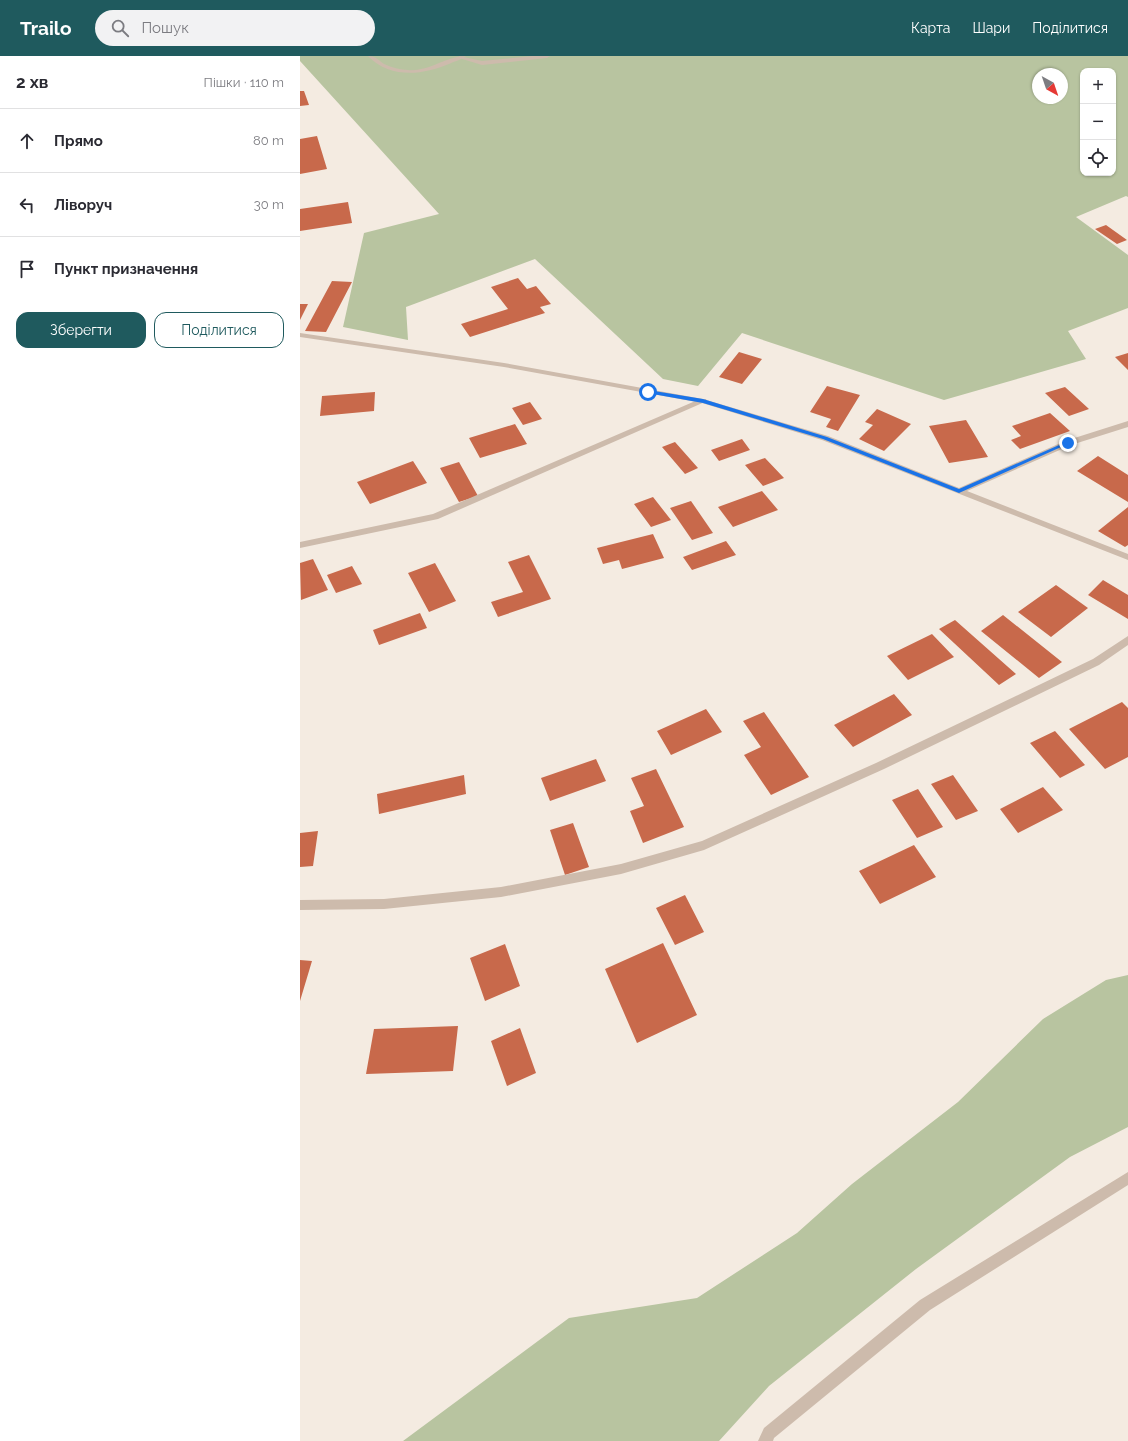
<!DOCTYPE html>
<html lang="uk">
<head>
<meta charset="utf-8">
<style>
	body { margin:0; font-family:Raleway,sans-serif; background:#f2f2f3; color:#2b2b33 }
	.controls { position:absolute; right:12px; top:12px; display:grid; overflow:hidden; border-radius:8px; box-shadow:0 1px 3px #0004 }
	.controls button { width:36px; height:36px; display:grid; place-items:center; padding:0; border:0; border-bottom:1px solid #e1e1e2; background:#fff; color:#2b2b33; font:20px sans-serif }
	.compass { position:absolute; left:732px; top:12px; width:36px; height:36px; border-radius:50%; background:#fff; box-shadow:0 1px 3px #0004; rotate:140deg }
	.stop { position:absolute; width:12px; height:12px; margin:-9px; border:3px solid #1a73e8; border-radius:50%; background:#fff }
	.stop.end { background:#1a73e8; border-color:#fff; box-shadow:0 1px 4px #0008 }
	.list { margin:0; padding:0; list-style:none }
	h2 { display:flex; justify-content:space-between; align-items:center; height:52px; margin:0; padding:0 16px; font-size:17px }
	h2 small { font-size:13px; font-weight:400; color:#7c7c81 }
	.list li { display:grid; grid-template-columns:26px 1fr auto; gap:12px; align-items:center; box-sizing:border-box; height:64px; padding:0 16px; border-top:1px solid #e1e1e2 }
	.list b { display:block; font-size:15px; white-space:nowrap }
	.list em { font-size:13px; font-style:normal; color:#7c7c81 }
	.actions { display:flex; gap:8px; padding:12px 16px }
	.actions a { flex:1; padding:9px 0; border:1px solid #1f5a5e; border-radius:12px; text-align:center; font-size:14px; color:#1f5a5e }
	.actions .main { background:#1f5a5e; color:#fff }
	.icon { flex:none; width:22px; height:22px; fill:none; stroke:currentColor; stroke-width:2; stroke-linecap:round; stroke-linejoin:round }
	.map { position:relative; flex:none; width:828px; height:1385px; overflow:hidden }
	header { display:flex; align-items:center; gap:24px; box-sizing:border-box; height:56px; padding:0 20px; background:#1f5a5e; color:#fff }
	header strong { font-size:19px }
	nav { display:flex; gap:22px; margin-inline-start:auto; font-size:14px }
	.search { width:280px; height:36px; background:#f2f2f3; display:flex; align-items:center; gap:10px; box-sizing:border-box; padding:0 14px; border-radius:22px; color:#7c7c81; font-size:15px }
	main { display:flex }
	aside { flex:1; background:#fff }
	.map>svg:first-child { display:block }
	.green { fill:#b8c4a0; fill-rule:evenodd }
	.building { fill:#c8694b }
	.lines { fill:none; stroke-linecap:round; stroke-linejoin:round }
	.service { fill:#cdbbac; fill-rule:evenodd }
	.minor { fill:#cdbbac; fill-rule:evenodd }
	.route { fill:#1a73e8 }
</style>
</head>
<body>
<header>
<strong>Trailo</strong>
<div class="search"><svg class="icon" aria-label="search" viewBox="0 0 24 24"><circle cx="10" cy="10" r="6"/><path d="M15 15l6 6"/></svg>Пошук</div>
<nav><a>Карта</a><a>Шари</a><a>Поділитися</a></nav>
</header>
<main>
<aside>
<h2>2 хв<small>Пішки · 110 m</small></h2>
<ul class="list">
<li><svg class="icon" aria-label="ahead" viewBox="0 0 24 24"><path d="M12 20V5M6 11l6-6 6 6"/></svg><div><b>Прямо</b></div><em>80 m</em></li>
<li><svg class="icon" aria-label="left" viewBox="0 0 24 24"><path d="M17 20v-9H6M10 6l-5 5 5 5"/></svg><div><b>Ліворуч</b></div><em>30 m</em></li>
<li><svg class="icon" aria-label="arrive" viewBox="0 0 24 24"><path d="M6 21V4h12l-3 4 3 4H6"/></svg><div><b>Пункт призначення</b></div></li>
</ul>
<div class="actions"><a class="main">Зберегти</a><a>Поділитися</a></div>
</aside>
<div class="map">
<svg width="828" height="1385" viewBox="0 0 828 1385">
	<rect width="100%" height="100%" fill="#f4ebe1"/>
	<path class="green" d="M0,0H828V141L826,140L776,161L828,199V252L768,275L786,303L644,344L442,277L398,330L363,323L235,203L106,251L108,284L43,271L64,177L139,158L0,5ZM783,15H813V117H783ZM738,18H762V42H738Z
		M828,919V1071L770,1101L616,1213L469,1330L419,1385H103L269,1262L397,1242L497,1177L552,1128L658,1046L743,963L806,924Z"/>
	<path class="building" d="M0,35H4L9,49L0,50Z
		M17,80L27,113L0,118V83Z
		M48,146L52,167L0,175V153Z
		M806,169L827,184L817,188L795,173Z
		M218,222L227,233L236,230L251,248L240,251L245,257L170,281L161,268L208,253L191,231Z
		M32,225L52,226L26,276L5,275Z
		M0,248H8L0,264Z
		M439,296L462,303L442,328L419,321Z
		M828,297V314L815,301Z
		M527,330L560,339L538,375L526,371L531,363L510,356Z
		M765,331L789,353L769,360L745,337Z
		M75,336L74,355L20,360L22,340Z
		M230,346L242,363L223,369L212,352Z
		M577,353L611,368L584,395L559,383L573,369L565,366Z
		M750,357L770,375L720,393L711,384L721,380L712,370Z
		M666,364L688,401L649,407L629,370Z
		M215,368L227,388L180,402L169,382Z
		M442,383L450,394L419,405L411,394Z
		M375,386L398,412L385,418L362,391Z
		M798,400L828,419V446L777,415Z
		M465,402L484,422L463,430L445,409Z
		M113,405L127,427L70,448L57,426Z
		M159,406L178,440L159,446L140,412Z
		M462,435L478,454L433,471L418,451Z
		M353,441L371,464L351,471L334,448Z
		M391,445L413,477L392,484L370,452Z
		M828,451V489L825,491L798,475Z
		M353,478L364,502L322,513L319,504L303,508L297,492Z
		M426,485L436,499L392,514L383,501Z
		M229,499L251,543L198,561L191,546L223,536L208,506Z
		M13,503L28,534L1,544L0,507Z
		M135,507L156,545L129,556L108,517Z
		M52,510L62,528L36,537L27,519Z
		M803,524L828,539V563L788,539Z
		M756,529L788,552L751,581L718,556Z
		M120,557L127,572L79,589L73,574Z
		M703,559L762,606L739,622L681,575Z
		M655,564L716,618L699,629L639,573Z
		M632,578L654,601L608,624L587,600Z
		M594,638L612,659L553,691L534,669Z
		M822,646L828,652V701L805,713L769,673Z
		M406,653L422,676L371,699L357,675Z
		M464,656L509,721L471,739L444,699L461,691L443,665Z
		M755,675L785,709L760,722L730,687Z
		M296,703L306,725L250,745L241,722Z
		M356,713L384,771L343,787L330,755L344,750L331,722Z
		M164,719L166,738L79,758L77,738Z
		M653,719L678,755L656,764L631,728Z
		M743,731L763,754L718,777L700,753Z
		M618,733L643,771L617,782L592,744Z
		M273,767L289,811L265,819L250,774Z
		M18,775L13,810L0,811V777Z
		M614,789L636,821L580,848L559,815Z
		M385,839L404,876L375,889L356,852Z
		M363,887L397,959L337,987L305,913Z
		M205,888L220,930L185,945L170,902Z
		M0,904L12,905L0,945Z
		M158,970L153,1015L66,1018L74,973Z
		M220,972L236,1017L207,1030L191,985Z"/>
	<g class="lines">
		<path class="service" d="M159,0L182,5L232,0H250L247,2L182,9L159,2Z
			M400,343H406L407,345L138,463L0,492V486L133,458Z"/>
		<path class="minor" d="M68,0C76,0 78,4 84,8C90,11 102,14 108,14C129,16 146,0 166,0C161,4 155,5 149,8C123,19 90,23 68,0Z
			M0,277L204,307L403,343L528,380L659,432L765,385L828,365V371L771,389L667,435L828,498V504L522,384L402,347L204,311L0,281Z
			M828,580V589L799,609L584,713L404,794L321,818L201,841L84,853L0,854V844L84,843L201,831L321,808L402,785L576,707L793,603Z
			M828,1116V1129L630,1254L474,1382L473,1385H458L464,1372L620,1244Z"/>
	</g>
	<path class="route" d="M348,334L403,343L527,381L659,433L766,386L770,387L659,437L523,383L403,347L347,337V335Z"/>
</svg>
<div class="controls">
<button>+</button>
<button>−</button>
<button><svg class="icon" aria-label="locate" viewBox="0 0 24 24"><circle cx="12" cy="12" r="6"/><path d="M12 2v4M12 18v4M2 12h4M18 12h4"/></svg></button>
</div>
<svg class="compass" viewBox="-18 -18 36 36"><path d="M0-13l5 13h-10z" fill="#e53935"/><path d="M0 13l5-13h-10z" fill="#7c7c81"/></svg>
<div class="stop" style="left:348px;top:336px"></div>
<div class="stop end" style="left:768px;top:387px"></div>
</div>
</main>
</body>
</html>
